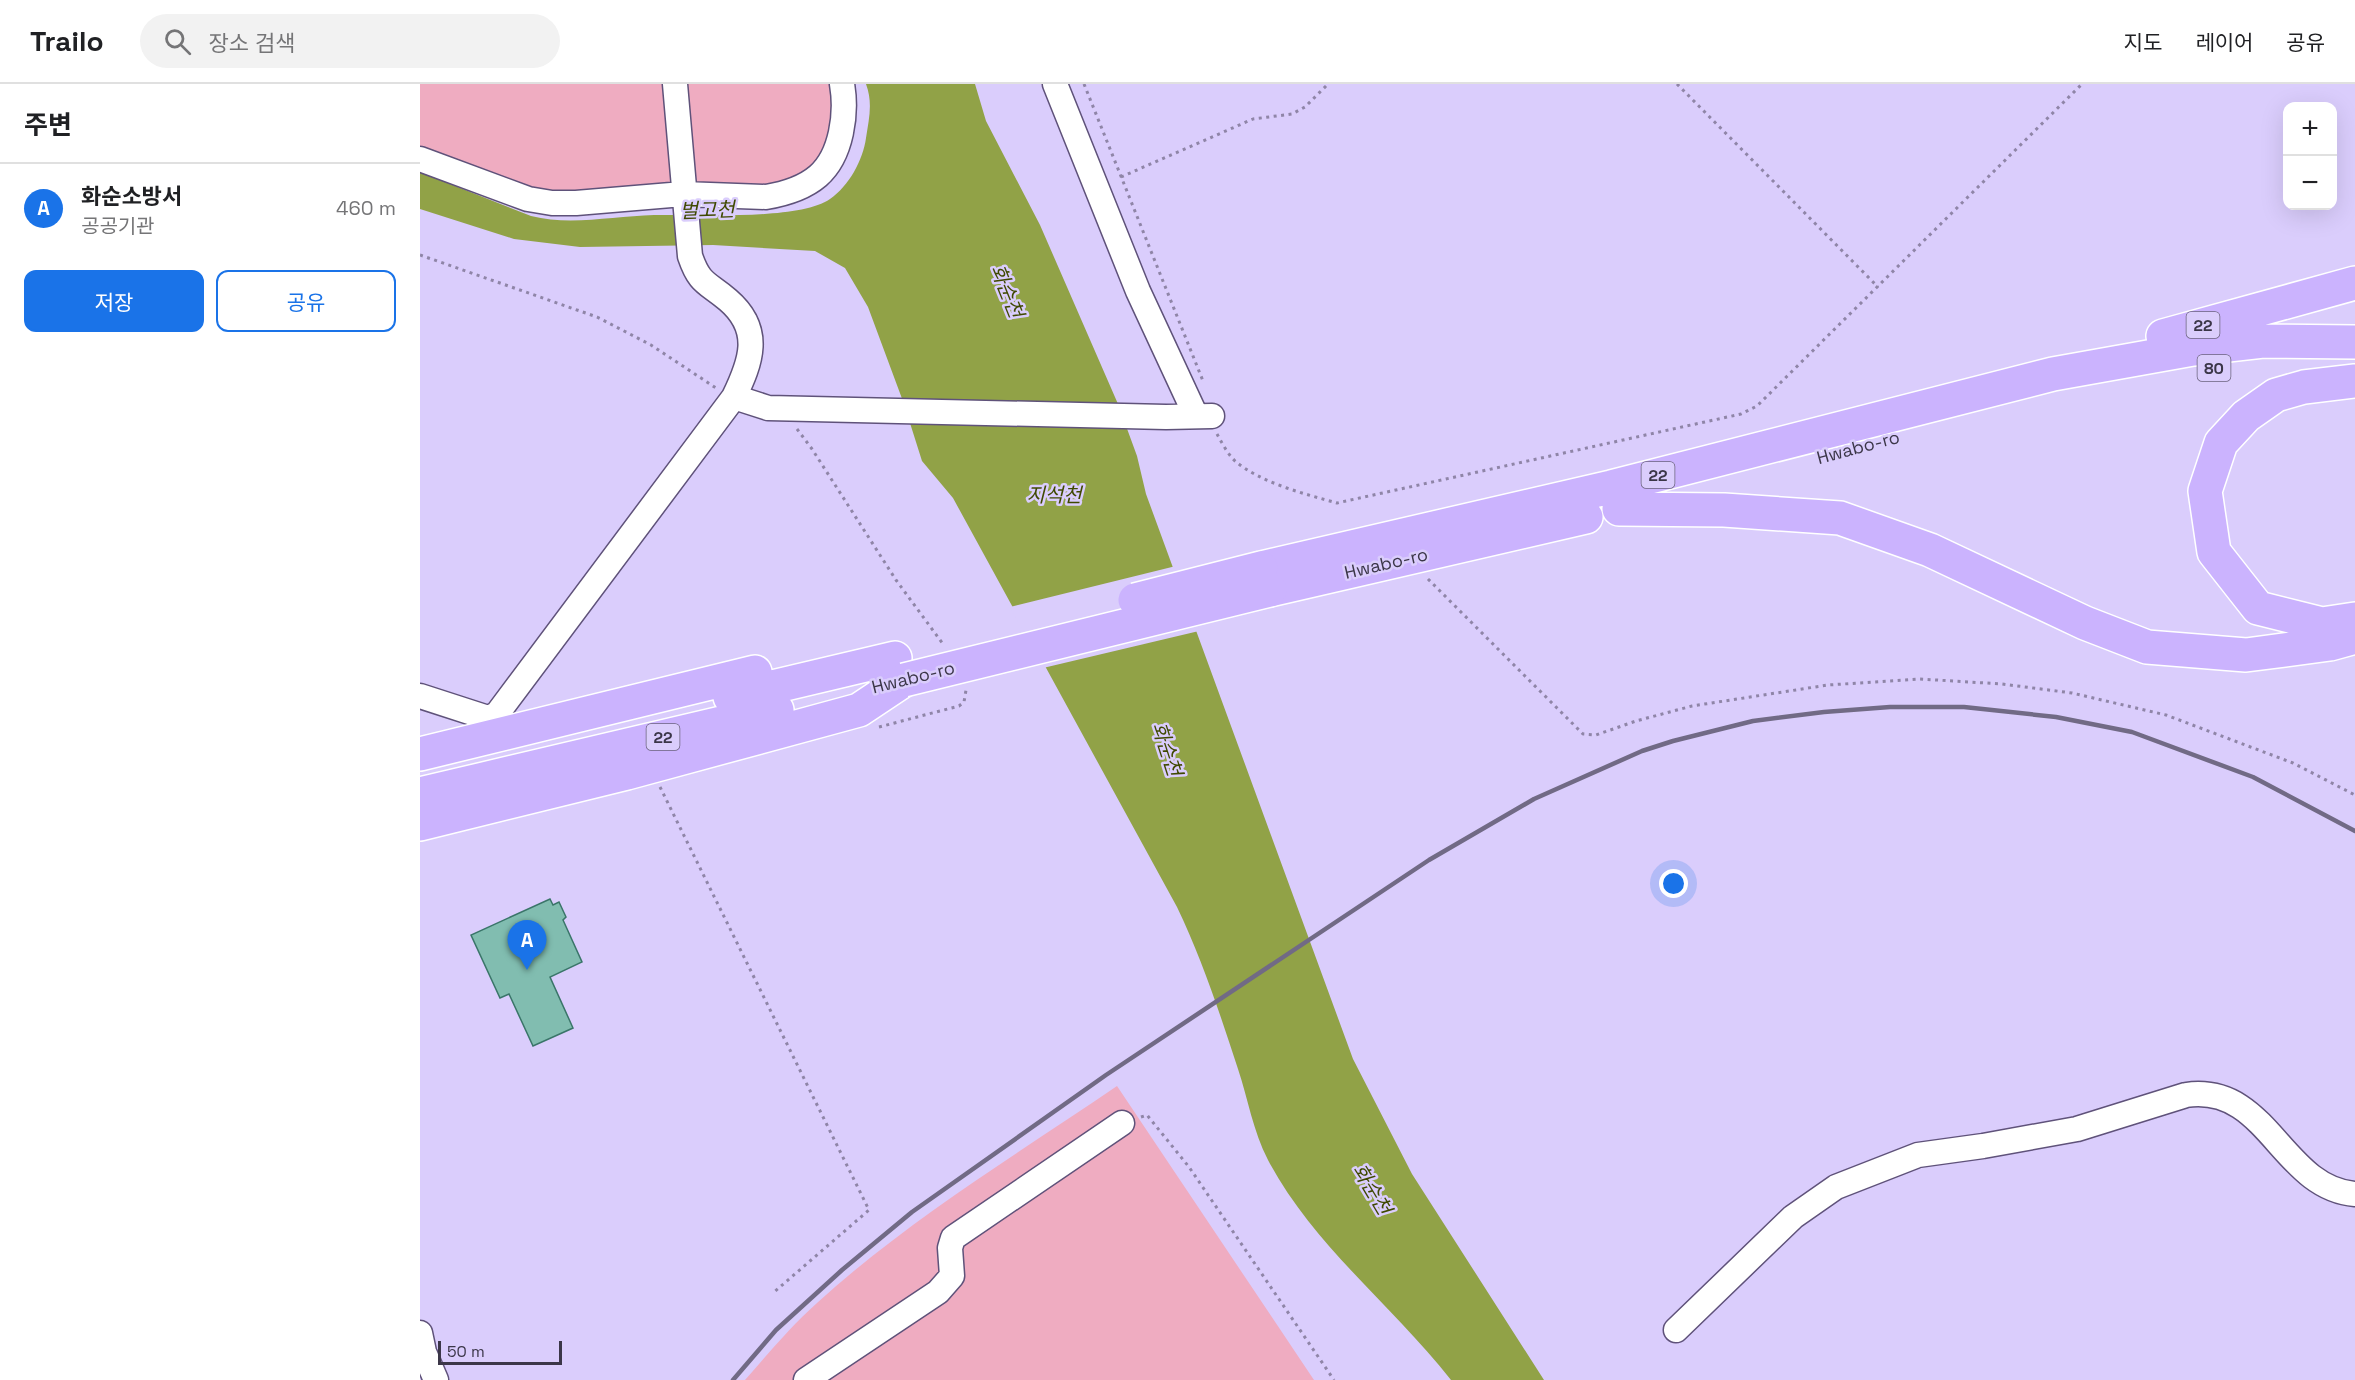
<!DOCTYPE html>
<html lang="ko">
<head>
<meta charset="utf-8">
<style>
	body { margin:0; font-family:"Space Grotesk","Noto Sans KR",sans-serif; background:#f2f2f2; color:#202124 }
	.controls { position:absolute; right:18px; top:18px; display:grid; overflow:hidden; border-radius:12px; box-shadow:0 6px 24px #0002 }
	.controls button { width:54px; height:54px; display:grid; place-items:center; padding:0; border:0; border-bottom:2px solid #e0e0e0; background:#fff; color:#202124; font:30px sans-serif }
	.scale { position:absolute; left:18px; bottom:15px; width:124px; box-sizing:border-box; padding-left:6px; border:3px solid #3b3648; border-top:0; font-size:16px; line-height:21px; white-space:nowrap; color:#3b3648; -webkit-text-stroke:4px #dacdfc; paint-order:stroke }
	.you { position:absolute; left:1254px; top:800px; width:21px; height:21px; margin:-15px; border:4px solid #fff; border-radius:50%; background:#1a73e8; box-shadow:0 0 0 9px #1a73e833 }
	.badge { display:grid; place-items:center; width:39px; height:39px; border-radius:50%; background:#1a73e8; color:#fff; font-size:20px; font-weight:700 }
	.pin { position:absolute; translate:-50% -50px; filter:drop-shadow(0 2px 3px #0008) }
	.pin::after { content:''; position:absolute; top:32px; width:21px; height:18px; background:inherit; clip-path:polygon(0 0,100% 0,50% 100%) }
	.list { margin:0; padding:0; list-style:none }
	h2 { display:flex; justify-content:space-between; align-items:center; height:78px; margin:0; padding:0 24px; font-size:26px }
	h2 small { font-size:20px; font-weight:400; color:#757577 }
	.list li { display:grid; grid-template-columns:39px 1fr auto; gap:18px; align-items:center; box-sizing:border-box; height:90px; padding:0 24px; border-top:2px solid #e0e0e0 }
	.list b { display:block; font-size:22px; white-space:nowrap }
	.list p { margin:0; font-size:20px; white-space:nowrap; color:#757577 }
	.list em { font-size:20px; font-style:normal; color:#757577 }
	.actions { display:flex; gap:12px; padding:18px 24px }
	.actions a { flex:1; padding:14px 0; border:2px solid #1a73e8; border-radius:12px; text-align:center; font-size:21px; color:#1a73e8 }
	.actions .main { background:#1a73e8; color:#fff }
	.icon { flex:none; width:33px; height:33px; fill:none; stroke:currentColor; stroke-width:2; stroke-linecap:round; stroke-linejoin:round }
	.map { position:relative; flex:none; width:1935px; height:1296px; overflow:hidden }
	header { display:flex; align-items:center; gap:36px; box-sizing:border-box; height:84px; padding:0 30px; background:#fff; border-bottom:2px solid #e0e0e0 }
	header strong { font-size:28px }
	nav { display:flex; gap:33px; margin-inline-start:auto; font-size:21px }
	.search { width:420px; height:54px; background:#f2f2f2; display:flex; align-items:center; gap:15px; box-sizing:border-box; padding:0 21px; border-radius:33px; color:#757577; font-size:22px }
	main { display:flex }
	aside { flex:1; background:#fff }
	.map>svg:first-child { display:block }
	.green { fill:#efacc1 }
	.water { fill:#91a247 }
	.pier { fill:#dacdfc }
	.building { fill:#81bdb0; stroke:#3a7569; stroke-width:1.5 }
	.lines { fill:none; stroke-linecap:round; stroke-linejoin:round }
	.minor-casing { stroke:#5f527a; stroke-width:27 }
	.highway-casing { stroke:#fff; stroke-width:36 }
	.path { stroke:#8f85a7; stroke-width:3; stroke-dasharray:3 4.5; stroke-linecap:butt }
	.minor { stroke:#fff; stroke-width:24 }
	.highway { stroke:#cbb3fe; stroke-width:33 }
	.rail { stroke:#716a85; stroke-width:4.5 }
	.highway-bridge-casing { stroke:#fff; stroke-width:36; stroke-linecap:butt }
	.highway-bridge { stroke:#cbb3fe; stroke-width:33 }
	.labels { text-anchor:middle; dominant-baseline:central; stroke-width:5; stroke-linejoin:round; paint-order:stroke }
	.shield { fill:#dacdfc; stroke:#6b637e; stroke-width:1.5 }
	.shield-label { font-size:16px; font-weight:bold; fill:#3b3648 }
	.street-label { font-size:18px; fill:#3b3648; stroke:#dacdfc }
	.water-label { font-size:20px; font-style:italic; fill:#3f4901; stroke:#dacdfc }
</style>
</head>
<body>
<header>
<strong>Trailo</strong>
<div class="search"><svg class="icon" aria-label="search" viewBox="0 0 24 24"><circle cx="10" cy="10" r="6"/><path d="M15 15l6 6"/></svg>장소 검색</div>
<nav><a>지도</a><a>레이어</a><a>공유</a></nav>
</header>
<main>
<aside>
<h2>주변<small></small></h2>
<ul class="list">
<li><span class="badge">A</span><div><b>화순소방서</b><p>공공기관</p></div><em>460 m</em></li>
</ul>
<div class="actions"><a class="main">저장</a><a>공유</a></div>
</aside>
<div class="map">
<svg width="1935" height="1296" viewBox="0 0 1935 1296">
	<rect width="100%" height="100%" fill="#dacdfc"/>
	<path class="green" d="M0,0H416L411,65L389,89L357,103L136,110L0,78Z
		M697,1002L894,1296H325C348,1270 371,1242 397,1219C488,1136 596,1071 697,1002Z"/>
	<path class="water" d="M446,0H555L566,37L620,141L698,320L717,372L726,410L933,975L992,1090L1124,1296H1031C972,1221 893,1161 848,1076C833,1047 828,1015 818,985C800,930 782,875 757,823L533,414L502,377L484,320L448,223L425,184L395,167L293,161L160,163L94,155L0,125V88L111,132C150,142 194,132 234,131C276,130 378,137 410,115C429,102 443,76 446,54C449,34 453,19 446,0Z"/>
	<path class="pier" d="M756,482L779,547L623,584L590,523Z"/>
	<path class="building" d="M130,815L133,821L139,818L146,833L143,836L162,878L130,893L153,944L113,962L89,910L80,914L51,851Z"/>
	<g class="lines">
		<g class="minor-casing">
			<path id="minor" d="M635,0L718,207L776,332
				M0,75L108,115L132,119H156L263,110L346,113C364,110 384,104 398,92C422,71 427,29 422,0
				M314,313L348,324L746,333L792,332
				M0,612L68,634L77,630L314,313C331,278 343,246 308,216C287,198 280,201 270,172L255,0
				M1256,1246L1373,1133L1416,1103L1498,1071L1563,1062L1657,1045L1766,1011C1848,999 1861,1104 1935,1110
				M0,1249L4,1268L16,1296
				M386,1296L518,1208L532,1192L530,1164L533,1154L702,1039"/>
		</g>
		<g class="highway-casing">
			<path id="highway" d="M1743,252L1935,199
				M1935,297L1884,303L1856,311L1826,332L1801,359L1785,407L1794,468L1838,524L1902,540L1935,535
				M1199,425L1304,426L1420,434L1510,466L1665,539L1727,563L1826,571L1910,560L1935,553
				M841,484L1191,403L1633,290L1773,265L1843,257L1935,258
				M850,506L1166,433
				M310,613L475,574
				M0,670L335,588
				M0,710L357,626
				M0,740L207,689L439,626L484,596"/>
		</g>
		<path class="path" d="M664,0L783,297
			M1257,0L1458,203
			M701,93L833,35L872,30L885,23L908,0
			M0,171L177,233L231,261L296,304
			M377,345L392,365L476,496L523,560
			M797,350C802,359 807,369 815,377C841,399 885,410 917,419L1321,330L1337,322L1662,0
			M1008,495L1163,650L1176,651L1216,637L1272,622L1408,601L1500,595L1582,600L1652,609L1746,631L1873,679L1935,711
			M459,643L539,622L544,618L546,606
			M240,703L449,1126L353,1209
			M721,1033L727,1031L769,1083L914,1296"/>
		<use href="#minor" class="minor"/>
		<use href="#highway" class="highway"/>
		<path class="rail" d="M313,1296L356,1246L422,1186L492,1128L686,991L1009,776L1114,715L1222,667L1253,657L1333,637L1404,628L1470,623H1544L1636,633L1712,648L1833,693L1935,747"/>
		<g class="highway-bridge-casing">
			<path id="highway-bridge" d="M715,516L841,484
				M484,596L850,506"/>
		</g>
		<use href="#highway-bridge" class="highway-bridge"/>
	</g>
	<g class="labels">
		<g class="shield">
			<rect x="1766.5" y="228" width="33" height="26" rx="4.5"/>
			<rect x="1777.5" y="271" width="33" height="26" rx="4.5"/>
			<rect x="1221.5" y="378" width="33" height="26" rx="4.5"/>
			<rect x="226.5" y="640" width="33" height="26" rx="4.5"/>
		</g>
		<g class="shield-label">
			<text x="1783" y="241">22</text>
			<text x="1794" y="284">80</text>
			<text x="1238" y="391">22</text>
			<text x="243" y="653">22</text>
		</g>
		<g class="street-label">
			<text transform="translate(1438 363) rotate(-15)">Hwabo-ro</text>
			<text transform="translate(966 479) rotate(-13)">Hwabo-ro</text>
			<text transform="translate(493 593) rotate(-14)">Hwabo-ro</text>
		</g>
		<g class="water-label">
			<text transform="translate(287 126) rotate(-2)">벌고천</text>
			<text transform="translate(587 207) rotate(68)">화순천</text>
			<text x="634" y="411">지석천</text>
			<text transform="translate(747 665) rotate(72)">화순천</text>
			<text transform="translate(952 1105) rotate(59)">화순천</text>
		</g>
	</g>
</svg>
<div class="controls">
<button>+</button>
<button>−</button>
</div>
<div class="scale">50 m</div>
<div class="you"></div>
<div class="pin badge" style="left:107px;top:886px">A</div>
</div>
</main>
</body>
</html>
